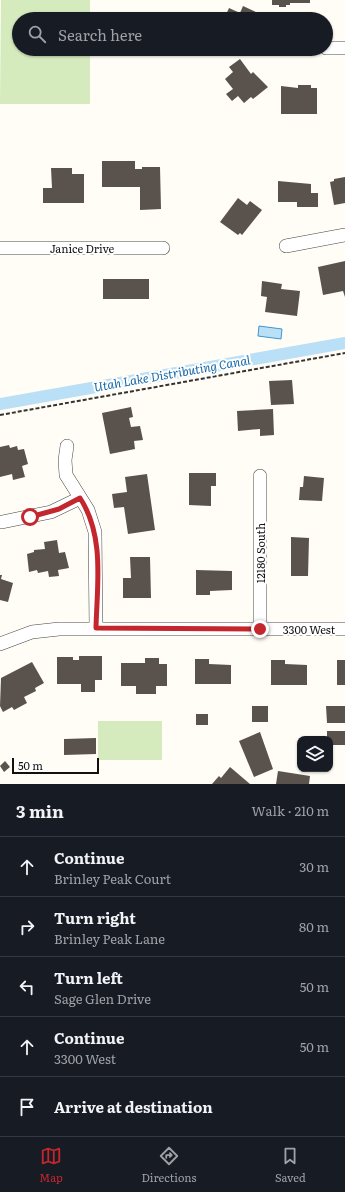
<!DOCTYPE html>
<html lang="en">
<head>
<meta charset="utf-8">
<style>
	body { margin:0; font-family:Literata,serif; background:#242831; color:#f1f3f6 }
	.controls { position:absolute; right:12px; bottom:12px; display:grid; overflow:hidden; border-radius:8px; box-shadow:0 1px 3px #0004 }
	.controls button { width:36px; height:36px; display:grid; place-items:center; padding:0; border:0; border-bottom:1px solid #363941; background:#171b24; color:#f1f3f6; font:20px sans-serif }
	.scale { position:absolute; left:12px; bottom:10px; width:87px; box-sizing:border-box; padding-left:4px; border:2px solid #111; border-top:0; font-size:11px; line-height:14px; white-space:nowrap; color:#111; -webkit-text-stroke:3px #fff; paint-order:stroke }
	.stop { position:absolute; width:12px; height:12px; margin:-9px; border:3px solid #c4262e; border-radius:50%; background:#fff }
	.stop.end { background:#c4262e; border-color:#fff; box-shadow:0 1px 4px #0008 }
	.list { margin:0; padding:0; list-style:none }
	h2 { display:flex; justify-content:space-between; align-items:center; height:52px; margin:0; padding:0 16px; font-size:17px }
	h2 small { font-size:13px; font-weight:400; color:#9ea1a6 }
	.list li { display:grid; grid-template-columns:26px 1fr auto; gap:12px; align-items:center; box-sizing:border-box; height:60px; padding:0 16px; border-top:1px solid #363941 }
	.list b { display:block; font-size:15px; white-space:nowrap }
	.list p { margin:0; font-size:13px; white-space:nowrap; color:#9ea1a6 }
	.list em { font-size:13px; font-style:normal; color:#9ea1a6 }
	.icon { flex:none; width:22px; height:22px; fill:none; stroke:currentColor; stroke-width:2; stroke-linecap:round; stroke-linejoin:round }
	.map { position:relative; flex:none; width:345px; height:784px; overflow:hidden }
	.search { position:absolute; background:#171b24; box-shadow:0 1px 3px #0004; left:12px; right:12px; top:12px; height:44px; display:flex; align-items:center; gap:10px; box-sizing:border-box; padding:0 14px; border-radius:22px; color:#9ea1a6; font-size:15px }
	.sheet { height:352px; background:#171b24 }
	nav { display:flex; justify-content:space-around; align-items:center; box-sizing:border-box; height:56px; border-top:1px solid #363941; background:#171b24; font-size:11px; color:#9ea1a6 }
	nav a { display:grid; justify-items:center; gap:2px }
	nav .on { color:#c4262e }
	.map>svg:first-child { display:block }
	.green { fill:#d5ebbd }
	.water { fill:#b9e0f7; stroke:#3f96cf }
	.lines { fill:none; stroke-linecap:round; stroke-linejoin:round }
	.canal { stroke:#b9e0f7; stroke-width:12 }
	.building { fill:#5a524d }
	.minor-casing { stroke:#444; stroke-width:14 }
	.path { stroke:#333; stroke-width:2; stroke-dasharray:4 2; stroke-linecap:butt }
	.minor { stroke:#fff; stroke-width:13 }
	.route { stroke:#c4262e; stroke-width:5 }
	.labels { text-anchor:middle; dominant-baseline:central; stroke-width:4; stroke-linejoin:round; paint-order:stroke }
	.street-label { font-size:11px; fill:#111; stroke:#fff }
	.water-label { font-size:12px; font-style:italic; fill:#1768a6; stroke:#fff }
</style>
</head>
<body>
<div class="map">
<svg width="345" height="784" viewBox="0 0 345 784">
	<rect width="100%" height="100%" fill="#fffdf5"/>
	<path class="green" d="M1,0H90V19H19V49H90V104H0Z
		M98,721H162V760H98Z"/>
	<path class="water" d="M259,326L282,329L281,339L258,336Z"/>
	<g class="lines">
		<path class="canal" d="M0,404L345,343"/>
	</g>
	<path class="building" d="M272,0H310V3H290V5H286V7H279V5H272Z
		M243,6L258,13L255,19H224L229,8L240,13Z
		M150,12L156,19H143Z
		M240,59L251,74L253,72L268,87L253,99L251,97L244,103L238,96L232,101L226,94L233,89L225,79L233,72L229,67Z
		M298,85H311V88H317V114H281V86L298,88Z
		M102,161H135V169H142V167H160L161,209L140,210V187H102Z
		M51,168H72V174H84V203H43V188H52Z
		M345,177V203L334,205L330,182L334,181V179Z
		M278,181L311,184V193H318V207H297V202H278Z
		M238,198L247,205L250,201L262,210L242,235L240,233L238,235L220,222Z
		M345,261V297L343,291L323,295L318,267Z
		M103,279H149V299H103Z
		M262,281L282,284L281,289L300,291L297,316L265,312L267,297L261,296Z
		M292,380L294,404L271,405L269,381Z
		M131,407L133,417L129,418L131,427L140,426L143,440L134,441L135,449L110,454L102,413Z
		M273,409L274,435L260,436V429L238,431L237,411Z
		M9,445L10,448L17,446L18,450L24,449L28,464L22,466L25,477L13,480L12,474L0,477V447Z
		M189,473H216V486H211V506L189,505Z
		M147,474L155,530L128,534L124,507L114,508L112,494L127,492L125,477Z
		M304,476L324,478L322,501L299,500L300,487H303Z
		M291,537L309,538L308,576H291Z
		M57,540L59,553L65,552L69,568L58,570L59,576L49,577L48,571L38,573L37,570L29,572L27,554L34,552V550L45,549L44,542Z
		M130,557H150L151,598H123V578H131Z
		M196,570L232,571V590L210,591V595H196Z
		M0,575H2L1,579L13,583L8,602L0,600Z
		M79,656H102V680H95V692H81V684H57V657H73V660H79Z
		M145,658H159V664H167V686H156V694H136V686H121V663H145Z
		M195,659H209V664L231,665V684H195Z
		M271,660H285V664L307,665V685H271Z
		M337,660H345V685H337Z
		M32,662L44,683L35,688L36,691L24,697L27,703L14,710L12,707L3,712L0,706L1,678Z
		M252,706H268V722H252Z
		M326,706H345V723H327Z
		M196,714H208V725H196Z
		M327,731H345V745H330V739H327Z
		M260,732L273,769L254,777L239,741Z
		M96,738V754L64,755V739Z
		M5,761L10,767L4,772L0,766Z
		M230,767L250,784H212L219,776L221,778Z
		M278,771L310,776L309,784H276Z"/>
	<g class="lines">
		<g class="minor-casing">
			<path id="minor" d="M326,48H345
				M286,246L345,235
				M0,248H163
				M67,446L65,460L66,475L88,510L95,532L96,628
				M2,522L51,512L80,498
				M260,629V476
				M0,644L32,632L59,629H345"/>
		</g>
		<path class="path" d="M0,415L345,353"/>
		<use href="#minor" class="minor"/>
	</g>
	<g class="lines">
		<path class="route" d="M30,517L59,509L80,498C105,536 97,585 96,628L260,629"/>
	</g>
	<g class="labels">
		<g class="street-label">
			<text x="82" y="248">Janice Drive</text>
			<text transform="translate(260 553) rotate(-90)">12180 South</text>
			<text x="309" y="629">3300 West</text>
		</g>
		<g class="water-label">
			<text transform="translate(172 373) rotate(-10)">Utah Lake Distributing Canal</text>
		</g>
	</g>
</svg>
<div class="controls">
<button><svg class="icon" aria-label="layers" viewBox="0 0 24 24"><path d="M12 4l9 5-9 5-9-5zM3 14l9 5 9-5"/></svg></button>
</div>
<div class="scale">50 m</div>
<div class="stop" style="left:30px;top:517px"></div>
<div class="stop end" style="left:260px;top:629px"></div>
<div class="search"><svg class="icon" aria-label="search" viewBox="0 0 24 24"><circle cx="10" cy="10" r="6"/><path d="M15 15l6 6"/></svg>Search here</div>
</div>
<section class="sheet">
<h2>3 min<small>Walk · 210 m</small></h2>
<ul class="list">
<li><svg class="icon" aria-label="ahead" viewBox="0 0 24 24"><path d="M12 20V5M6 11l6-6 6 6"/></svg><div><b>Continue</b><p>Brinley Peak Court</p></div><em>30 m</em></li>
<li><svg class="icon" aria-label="right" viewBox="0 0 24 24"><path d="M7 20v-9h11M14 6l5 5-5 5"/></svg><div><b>Turn right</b><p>Brinley Peak Lane</p></div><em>80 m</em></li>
<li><svg class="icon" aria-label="left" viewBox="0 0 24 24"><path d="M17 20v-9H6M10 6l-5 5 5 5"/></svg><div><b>Turn left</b><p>Sage Glen Drive</p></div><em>50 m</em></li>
<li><svg class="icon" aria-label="ahead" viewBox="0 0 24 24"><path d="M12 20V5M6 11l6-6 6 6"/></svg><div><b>Continue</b><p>3300 West</p></div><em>50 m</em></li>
<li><svg class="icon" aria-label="arrive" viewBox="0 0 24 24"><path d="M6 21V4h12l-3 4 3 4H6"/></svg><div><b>Arrive at destination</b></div></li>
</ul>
</section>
<nav>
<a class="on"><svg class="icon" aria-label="map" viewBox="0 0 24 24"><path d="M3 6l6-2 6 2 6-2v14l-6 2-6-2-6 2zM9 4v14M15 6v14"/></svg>Map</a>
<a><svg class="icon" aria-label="directions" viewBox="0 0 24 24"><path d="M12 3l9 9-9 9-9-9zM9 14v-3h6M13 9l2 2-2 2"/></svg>Directions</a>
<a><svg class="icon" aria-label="saved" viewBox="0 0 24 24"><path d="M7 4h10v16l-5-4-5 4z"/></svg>Saved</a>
</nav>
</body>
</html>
